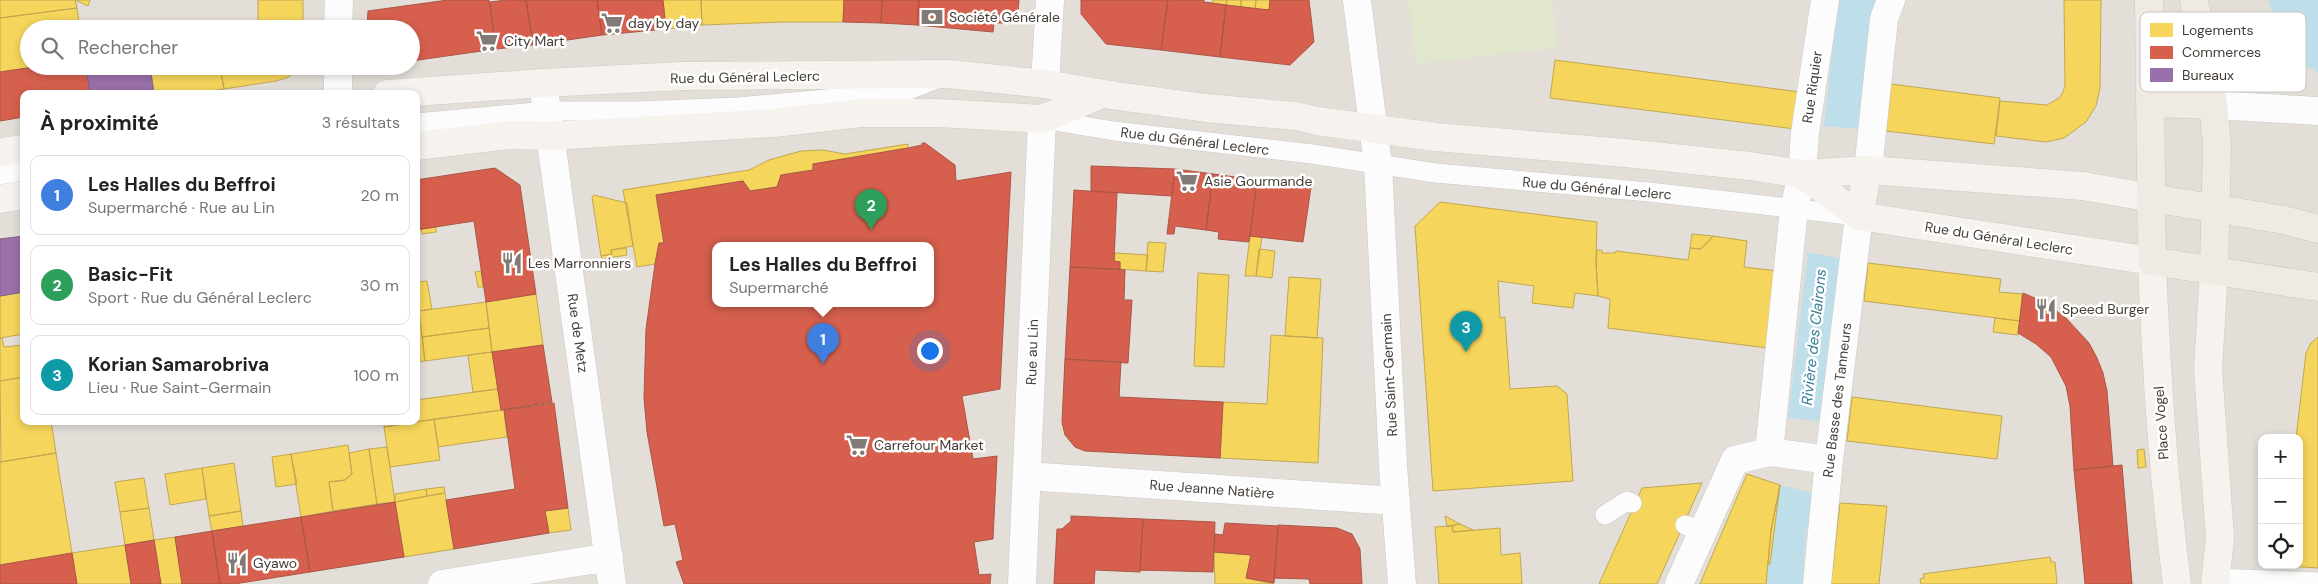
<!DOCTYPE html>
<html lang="fr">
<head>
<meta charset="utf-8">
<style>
	body { margin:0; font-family:"DM Sans",sans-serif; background:#f2f2f2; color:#222 }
	.controls { position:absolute; right:15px; bottom:15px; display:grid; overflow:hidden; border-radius:10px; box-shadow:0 2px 8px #0003 }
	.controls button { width:45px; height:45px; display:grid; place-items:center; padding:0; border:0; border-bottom:1px solid #e0e0e0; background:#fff; color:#222; font:25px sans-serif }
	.you { position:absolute; left:929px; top:350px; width:18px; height:18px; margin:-12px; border:4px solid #fff; border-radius:50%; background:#1a73e8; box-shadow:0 0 0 8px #1a73e833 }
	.badge { display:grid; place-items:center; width:32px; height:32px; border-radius:50%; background:#0f766e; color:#fff; font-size:16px; font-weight:700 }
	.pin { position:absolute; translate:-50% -41px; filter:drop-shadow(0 1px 2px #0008) }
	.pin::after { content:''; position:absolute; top:26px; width:18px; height:15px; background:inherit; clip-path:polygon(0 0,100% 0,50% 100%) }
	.popup { position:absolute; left:712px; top:242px; width:222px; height:65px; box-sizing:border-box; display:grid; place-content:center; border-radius:10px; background:#fff; filter:drop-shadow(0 1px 4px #0005); font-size:16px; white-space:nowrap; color:#767676 }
	.popup b { font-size:19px; color:#222 }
	.popup::after { content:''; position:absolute; left:50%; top:100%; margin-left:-10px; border:10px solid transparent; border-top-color:#fff }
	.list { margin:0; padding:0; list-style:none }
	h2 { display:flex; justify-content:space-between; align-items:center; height:65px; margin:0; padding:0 20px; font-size:21px }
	h2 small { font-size:16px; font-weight:400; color:#767676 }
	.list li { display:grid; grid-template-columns:32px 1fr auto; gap:15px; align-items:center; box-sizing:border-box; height:80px; margin:0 10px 10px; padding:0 10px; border:1px solid #e0e0e0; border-radius:10px }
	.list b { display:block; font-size:19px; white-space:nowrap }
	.list p { margin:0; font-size:16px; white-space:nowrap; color:#767676 }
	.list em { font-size:16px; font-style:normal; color:#767676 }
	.icon { flex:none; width:28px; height:28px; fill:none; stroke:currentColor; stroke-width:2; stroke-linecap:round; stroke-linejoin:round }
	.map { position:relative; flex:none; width:2318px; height:584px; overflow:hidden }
	.search { position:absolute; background:#fff; box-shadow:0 2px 8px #0003; left:20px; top:20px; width:400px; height:55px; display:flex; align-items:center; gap:12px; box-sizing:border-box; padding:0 18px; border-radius:28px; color:#767676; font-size:19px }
	.panel { position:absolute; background:#fff; box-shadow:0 2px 8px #0003; left:20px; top:90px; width:400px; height:335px; border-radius:10px }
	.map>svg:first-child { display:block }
	.residential { fill:#e3ded8; fill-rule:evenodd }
	.green { fill:#e0e7cc }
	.water { fill:#bedee9 }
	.homes { fill:#f6d55c; stroke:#c1a751 }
	.shops { fill:#d6604d; stroke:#aa5646; fill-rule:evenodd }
	.offices { fill:#9970ab; stroke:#806188 }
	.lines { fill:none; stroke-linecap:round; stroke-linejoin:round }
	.lane-casing { stroke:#cbc9c6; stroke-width:20 }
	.street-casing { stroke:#cbc9c6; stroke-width:29 }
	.secondary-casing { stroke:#cfcac3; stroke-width:29 }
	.primary-casing { stroke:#d0c5b9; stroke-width:29 }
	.lane { stroke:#fdfcfc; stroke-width:19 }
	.street { stroke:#fdfcfc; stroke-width:28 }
	.secondary { stroke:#f6f3ef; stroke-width:28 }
	.primary { stroke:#f0eae4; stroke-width:28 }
	.labels { text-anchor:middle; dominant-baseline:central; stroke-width:5; stroke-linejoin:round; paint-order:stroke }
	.poi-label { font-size:14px; fill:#443d37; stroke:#fff; text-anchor:start }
	.street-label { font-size:14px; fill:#443d37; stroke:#fff }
	.water-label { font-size:15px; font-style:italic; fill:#377c96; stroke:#fff }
	.key { fill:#fff; stroke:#c7c5c3; stroke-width:1 }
	.key-label { font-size:14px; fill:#443d37 }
</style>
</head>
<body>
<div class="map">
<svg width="2318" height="584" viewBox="0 0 2318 584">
	<rect width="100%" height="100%" fill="#efedea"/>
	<path class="residential" d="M0,0H2318V584H0ZM29,29H411V66H29ZM24,94H416V421H24ZM716,245H930V303H716ZM2262,438H2299V565H2262Z"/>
	<path class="green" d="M1408,0H1552L1558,48L1416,64Z"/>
	<path class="water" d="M1840,0H1878L1859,129L1824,126L1837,10Z
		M2268,0H2318V73L2286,54Z
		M1808,252L1844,259L1825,422L1788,418Z
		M1780,485L1814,493L1805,541L1803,584H1767V565L1770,564Z"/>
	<path class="homes" d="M0,0H75L77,8L0,18Z
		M75,0H90L88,6Z
		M258,0H303V29H258Z
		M663,0H701L702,25L666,29Z
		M701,0H844L843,22H782L702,25Z
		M1213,0H1227L1226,5L1212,3Z
		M1227,0H1241V7L1226,5Z
		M1241,0H1256L1255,9L1241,7Z
		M1256,0H1270L1269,10L1255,9Z
		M2064,0H2101L2100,88L2096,106L2086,122L2064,138L2046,142L1996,136L2000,101L2047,105L2059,98L2063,92L2065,85Z
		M77,8L80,29H29V66H41L0,72V18Z
		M215,22V29H201L200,25Z
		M1555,60L1800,92L1795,129L1550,98Z
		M150,66H220L224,89L189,94H154Z
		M220,66H298L289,77L276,81L224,89Z
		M1891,84L2000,98L1994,144L1886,131Z
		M908,144V148L813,164V170L781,175L777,187L750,191L743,181L656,195L664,243H659L655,264L637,267L623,190L749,170L769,160L801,151L823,150L845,154Z
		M594,195L627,203L633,246L611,250L612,254L601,256L592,197Z
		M1440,202L1597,222L1596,262L1598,296L1575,293L1573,308L1532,303L1534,286L1498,281L1500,318L1505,317L1510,389L1557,386L1567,394L1573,481L1433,491L1415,226Z
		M436,227V232L422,234L421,229Z
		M1692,234L1713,236L1701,249L1690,248Z
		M1250,236L1262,237L1256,276H1245Z
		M1713,236L1747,241L1744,267L1777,271L1768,348L1608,328L1610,299L1598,296L1596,262L1597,250H1602V253H1615L1616,251L1688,260L1690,248L1701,249Z
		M1148,242L1166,243L1163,272L1146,271Z
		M626,248L627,255L602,259L601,256L612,254L611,250Z
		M1259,249L1275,251L1272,278L1256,276Z
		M1115,253L1148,255L1146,271L1120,269V262L1114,261Z
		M1868,263L2001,279L1999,292L2022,294L2020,321L1864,301Z
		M481,271L483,287H478L475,272Z
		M1198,273L1229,275L1224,367L1194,366Z
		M1289,277L1321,279L1317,338L1285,336Z
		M427,281L432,309L419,311L416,282Z
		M24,292V334L0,338V296Z
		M536,294L543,345L492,352L486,302Z
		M486,302L489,328L422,337L419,311Z
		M416,311H419L425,361L416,362Z
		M1995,318L2020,321L2018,335L1993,332Z
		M489,328L492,352L425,361L422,337Z
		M1271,335L1323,338L1318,463L1220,458L1223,402L1267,404Z
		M2318,337V568L2287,566L2299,565V438H2296L2306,353L2311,343Z
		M0,338H2L4,347L24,345V377L0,381Z
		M492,352L498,389L473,392L468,355Z
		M24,377V421H51L56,453L1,462L0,381Z
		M498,389L501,410L417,422L416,400Z
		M1852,397L2002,416L1997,459L1847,441Z
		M504,410L507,437L438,447L434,419Z
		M416,413L417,422L384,427V421H416Z
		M434,419L440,460L390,467L384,427Z
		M348,445L352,474L345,480L329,482L333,511L301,517L291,454Z
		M387,447L395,502L377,504L369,449Z
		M369,449L377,504L333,511L329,482L345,480L352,474L349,453Z
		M2144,449L2146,467L2138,468L2137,450Z
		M56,453L72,553L0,565V462Z
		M291,454L297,484L276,487L272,457Z
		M234,463L241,511L209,516L202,468Z
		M202,468L206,499L170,505L165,474Z
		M1747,474L1780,485L1771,530L1766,584H1700Z
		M144,478L149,508L120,512L115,482Z
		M1702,483L1657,584H1599L1642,488Z
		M1780,485L1770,564H1768L1771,530Z
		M444,487L445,493L427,496L426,489Z
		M426,489L427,496L395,502V494Z
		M445,493L454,549L404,557L395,502Z
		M1840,503L1887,506L1879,584H1831Z
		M149,508L154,540L125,545L120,512Z
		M568,508L571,530L549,533L545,511Z
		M241,511L243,526L212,531L209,516Z
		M1445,516L1460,524L1447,526Z
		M1460,524L1473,530L1453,532L1452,526Z
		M1452,526L1453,532L1500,528L1501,555L1520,553L1522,584H1439L1435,527Z
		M175,537L182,584H161L154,540Z
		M125,545L131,584H77L72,553Z
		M1214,552L1251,555L1246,578L1274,584H1215Z
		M2050,557L2051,562H2055L2057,584H1921L1920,579L1924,578L1923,574Z"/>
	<path class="shops" d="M448,0H489L496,49L411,61V29H367L368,11Z
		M506,0H526L533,45L496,49L490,2Z
		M526,0H597L602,35L533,45Z
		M597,0H663L666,29L602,35Z
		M844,0H882L881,23L843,22Z
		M882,0H919L917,25L881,23Z
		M919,0H1019L1018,11L1004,23H994L993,32L917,25Z
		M1081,0H1168L1161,50L1106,44L1081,14Z
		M1168,0H1204V2L1226,5L1220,57L1161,50Z
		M1270,0H1309L1314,42L1290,65L1220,57L1226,5L1269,10Z
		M41,66H86L90,94H24V117L0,121V72Z
		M922,143H925L955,165L956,181L1011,172L1000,389L962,396L973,459L997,456L993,539L974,542L979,575L991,574L990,584H684L676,562L683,560L675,524L664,526L647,432L644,398L646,329L655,264L659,243H664L656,195L743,181L750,191L777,187L781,175L813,170V164L908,148L922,145ZM716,245H930V303H716Z
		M1091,166L1175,169L1172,196L1091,191Z
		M495,168L520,185L536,294L486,302L474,221L416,230V180Z
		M1175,169L1213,174L1206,230L1175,226L1174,234H1167Z
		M1213,174L1257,180L1249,242L1218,239L1219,232L1206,230Z
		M1257,180L1311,187L1303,242L1250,236Z
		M1074,190L1117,193L1114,261L1120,262V269L1070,267Z
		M1070,267L1125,270L1124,300H1132L1128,363L1065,359Z
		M2023,293L2044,302L2066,318L2089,343L2097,358L2103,373L2107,391L2113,466L2074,470L2070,406L2066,386L2051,357L2036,344L2018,333Z
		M543,345L552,402L501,410L492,352Z
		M1065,359L1121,362L1119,397L1223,402L1220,458L1085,451L1075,447L1065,435L1062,422Z
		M554,403L568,508L545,511L549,533L454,549L446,500L515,489L504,410Z
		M2122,465L2132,584H2085L2074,470Z
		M395,502L404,557L310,572L301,517Z
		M1071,516L1143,519L1140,572L1095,570L1094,584H1054L1057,529H1062L1071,521Z
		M301,517L310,572L234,584H220L212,531Z
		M1143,519L1215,522L1213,572L1140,570Z
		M1225,523L1278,526L1274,583L1246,578L1251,555L1214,552L1215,534L1223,535Z
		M1278,525L1337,528L1352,534L1360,549L1362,584H1310L1309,579L1274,578Z
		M212,531L220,584H182L175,537Z
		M154,540L161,584H131L125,545Z
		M72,553L77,584H0V565Z"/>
	<path class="offices" d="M86,66H150L154,94H90Z
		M24,236V292L0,296V239Z"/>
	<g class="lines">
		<g class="lane-casing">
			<path id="lane" d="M1042,119L1114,131L1312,154L1436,173L1649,192L1858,216
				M416,123L547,111H638L738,107L904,92L937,79
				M0,175L24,171
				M1605,515L1627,501L1632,503
				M1685,525L1702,531
				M2215,578L2318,582"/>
		</g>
		<g class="street-casing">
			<path id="street" d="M1357,0L1378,165L1393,466L1402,584
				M338,29L339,0
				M543,83L612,584
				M1045,84L1050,0
				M338,94V66
				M2213,105L2318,111
				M1868,170L1884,19L1891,0
				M1769,452L1794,209L1802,174L1805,133L1825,0
				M1027,476L1396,501
				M442,584L609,557
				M1022,584L1042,119
				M1679,584L1735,460L1769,452L1829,460
				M1817,584L1829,460L1859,216"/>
		</g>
		<g class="secondary-casing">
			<path id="secondary" d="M387,94L543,83L683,76L949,74L1045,84L1117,96L1206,108L1296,116L1317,121L1436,137L1625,153L1750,166L1802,174L1868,170L2083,186L2152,198
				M416,146L510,135L550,136L774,123L861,113H939L1042,119L1102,94
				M0,152L24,149
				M1802,174L1859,216L2152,261C2156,369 2163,477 2177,584
				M0,199L24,195
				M1859,216L1868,170
				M2214,270L2208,369L2220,538L2215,584"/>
		</g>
		<g class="primary-casing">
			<path id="primary" d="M2149,0L2152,261L2318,287
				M2194,0L2213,105L2217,144L2214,270
				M2150,103L2213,105
				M2152,198L2284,220L2318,229"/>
		</g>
		<use href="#lane" class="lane"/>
		<use href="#street" class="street"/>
		<use href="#secondary" class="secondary"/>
		<use href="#primary" class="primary"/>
	</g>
	<defs>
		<g id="bank-bare" transform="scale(1.725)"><path d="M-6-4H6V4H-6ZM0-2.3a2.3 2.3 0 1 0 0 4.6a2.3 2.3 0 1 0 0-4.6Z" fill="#807b76" stroke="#fff" stroke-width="2.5" paint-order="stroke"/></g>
		<g id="supermarket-bare" transform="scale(1.725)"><path d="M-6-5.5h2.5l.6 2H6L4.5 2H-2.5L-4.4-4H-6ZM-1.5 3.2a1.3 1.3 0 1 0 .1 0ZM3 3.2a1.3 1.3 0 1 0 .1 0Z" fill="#807b76" stroke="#fff" stroke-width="2.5" paint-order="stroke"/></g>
		<g id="restaurant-bare" transform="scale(1.725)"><path d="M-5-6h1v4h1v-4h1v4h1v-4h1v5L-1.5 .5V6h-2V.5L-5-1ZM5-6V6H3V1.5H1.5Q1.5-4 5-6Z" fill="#807b76" stroke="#fff" stroke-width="2.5" paint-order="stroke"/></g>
	</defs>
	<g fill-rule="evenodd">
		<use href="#bank-bare" x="932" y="17"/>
		<use href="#supermarket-bare" x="612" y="23"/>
		<use href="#supermarket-bare" x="487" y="41"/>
		<use href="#supermarket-bare" x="1187" y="181"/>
		<use href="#restaurant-bare" x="512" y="263"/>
		<use href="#restaurant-bare" x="2046" y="309"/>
		<use href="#supermarket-bare" x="857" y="445"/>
		<use href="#restaurant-bare" x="237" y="563"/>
	</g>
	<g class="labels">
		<g class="poi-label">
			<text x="949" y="17">Société Générale</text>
			<text x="628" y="23">day by day</text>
			<text x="504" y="41">City Mart</text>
			<text x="1204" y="181">Asie Gourmande</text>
			<text x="528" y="263">Les Marronniers</text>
			<text x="2062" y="309">Speed Burger</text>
			<text x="874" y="445">Carrefour Market</text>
			<text x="253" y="563">Gyawo</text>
		</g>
		<g class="street-label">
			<text transform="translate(745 77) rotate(-1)">Rue du Général Leclerc</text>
			<text transform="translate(1812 87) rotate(-82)">Rue Riquier</text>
			<text transform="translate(1195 141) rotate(7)">Rue du Général Leclerc</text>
			<text transform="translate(1597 188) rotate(5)">Rue du Général Leclerc</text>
			<text transform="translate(1999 238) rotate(9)">Rue du Général Leclerc</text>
			<text transform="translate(578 333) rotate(82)">Rue de Metz</text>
			<text transform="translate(1032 352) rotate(-88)">Rue au Lin</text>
			<text transform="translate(1389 375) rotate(-93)">Rue Saint-Germain</text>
			<text transform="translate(1837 400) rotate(-83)">Rue Basse des Tanneurs</text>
			<text transform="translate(2161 423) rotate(-94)">Place Vogel</text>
			<text transform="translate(1212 489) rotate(4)">Rue Jeanne Natière</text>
		</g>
		<g class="water-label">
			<text transform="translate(1814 337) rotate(-84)">Rivière des Clairons</text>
		</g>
	</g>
	<rect x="2140" y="12" width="166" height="80" rx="8" class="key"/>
	<rect x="2150" y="23" width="23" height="14" fill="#f6d55c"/>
	<rect x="2150" y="46" width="23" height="13" fill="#d6604d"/>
	<rect x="2150" y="68" width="23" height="14" fill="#9970ab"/>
	<g class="key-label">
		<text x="2182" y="35">Logements</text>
		<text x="2182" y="57">Commerces</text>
		<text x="2182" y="80">Bureaux</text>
	</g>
</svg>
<div class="controls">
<button>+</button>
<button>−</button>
<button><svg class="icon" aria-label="locate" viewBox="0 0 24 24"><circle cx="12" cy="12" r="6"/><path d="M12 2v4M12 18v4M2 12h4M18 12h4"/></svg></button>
</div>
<div class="you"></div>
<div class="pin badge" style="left:823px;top:364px;background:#3f7fe0">1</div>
<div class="popup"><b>Les Halles du Beffroi</b>Supermarché</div>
<div class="pin badge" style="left:871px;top:230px;background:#2e9e5b">2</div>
<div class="pin badge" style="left:1466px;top:352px;background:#0f9aa8">3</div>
<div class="search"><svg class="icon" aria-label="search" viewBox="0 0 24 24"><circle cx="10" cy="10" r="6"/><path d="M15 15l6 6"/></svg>Rechercher</div>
<section class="panel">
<h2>À proximité<small>3 résultats</small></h2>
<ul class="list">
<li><span class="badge" style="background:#3f7fe0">1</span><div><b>Les Halles du Beffroi</b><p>Supermarché · Rue au Lin</p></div><em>20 m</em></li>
<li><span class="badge" style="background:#2e9e5b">2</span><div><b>Basic-Fit</b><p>Sport · Rue du Général Leclerc</p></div><em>30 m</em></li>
<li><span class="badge" style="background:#0f9aa8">3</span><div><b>Korian Samarobriva</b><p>Lieu · Rue Saint-Germain</p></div><em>100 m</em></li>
</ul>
</section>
</div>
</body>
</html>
